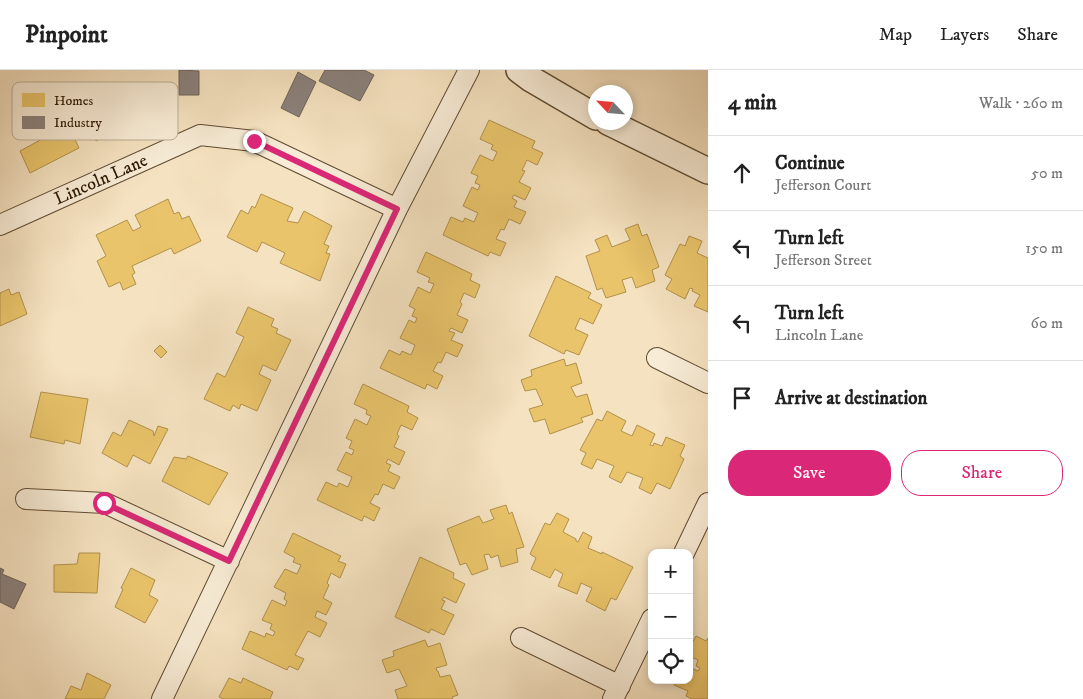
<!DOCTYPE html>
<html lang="en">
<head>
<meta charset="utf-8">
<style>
	body { margin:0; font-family:"IM FELL DW Pica",serif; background:#f2f2f2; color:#222 }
	.controls { position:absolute; right:15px; bottom:15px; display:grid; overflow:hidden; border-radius:10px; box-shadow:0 2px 8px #0003 }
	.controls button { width:45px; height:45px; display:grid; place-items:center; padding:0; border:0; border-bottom:1px solid #e0e0e0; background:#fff; color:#222; font:25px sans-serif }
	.compass { position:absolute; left:588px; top:15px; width:45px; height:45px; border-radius:50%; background:#fff; box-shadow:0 2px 8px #0003; rotate:296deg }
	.stop { position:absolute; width:15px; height:15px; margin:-11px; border:4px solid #db2777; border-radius:50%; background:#fff }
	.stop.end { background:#db2777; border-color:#fff; box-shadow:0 1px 5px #0008 }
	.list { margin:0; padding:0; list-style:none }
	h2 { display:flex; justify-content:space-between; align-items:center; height:65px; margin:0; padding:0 20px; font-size:21px }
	h2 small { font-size:16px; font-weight:400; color:#767676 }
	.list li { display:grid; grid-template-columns:32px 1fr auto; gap:15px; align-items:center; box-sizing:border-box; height:75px; padding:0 20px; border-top:1px solid #e0e0e0 }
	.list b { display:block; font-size:19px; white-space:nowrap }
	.list p { margin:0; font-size:16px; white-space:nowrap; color:#767676 }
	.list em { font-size:16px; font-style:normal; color:#767676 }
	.actions { display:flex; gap:10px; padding:15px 20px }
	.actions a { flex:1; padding:11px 0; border:1px solid #db2777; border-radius:20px; text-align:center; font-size:18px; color:#db2777 }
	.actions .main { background:#db2777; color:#fff }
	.icon { flex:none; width:28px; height:28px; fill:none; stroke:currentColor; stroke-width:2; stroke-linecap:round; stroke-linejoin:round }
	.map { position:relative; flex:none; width:708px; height:629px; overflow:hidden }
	header { display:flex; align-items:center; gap:30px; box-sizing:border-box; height:70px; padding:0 25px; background:#fff; border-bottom:1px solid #e0e0e0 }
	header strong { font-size:24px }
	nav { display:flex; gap:28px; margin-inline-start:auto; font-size:18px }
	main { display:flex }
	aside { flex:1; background:#fff }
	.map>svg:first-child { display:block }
	.homes { fill:#e9c46a; stroke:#b1914b }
	.industry { fill:#8a817c; stroke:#6e6258 }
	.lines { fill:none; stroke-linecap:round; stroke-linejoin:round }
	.minor-casing { stroke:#604b32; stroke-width:22 }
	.tertiary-casing { stroke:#604b32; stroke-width:28 }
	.minor { stroke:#f8ecd6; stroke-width:20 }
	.tertiary { stroke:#f8ecd6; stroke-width:25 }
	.route { stroke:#db2777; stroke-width:6 }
	.labels { text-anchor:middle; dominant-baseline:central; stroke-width:5; stroke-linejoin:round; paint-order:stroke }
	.street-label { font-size:18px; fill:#2e1903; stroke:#f8ecd6 }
	.key { fill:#f8ecd6; stroke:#bbad97; stroke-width:1 }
	.key-label { font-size:14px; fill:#2e1903 }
</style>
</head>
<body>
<header>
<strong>Pinpoint</strong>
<nav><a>Map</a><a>Layers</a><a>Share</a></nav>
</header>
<main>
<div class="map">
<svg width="708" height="629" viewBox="0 0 708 629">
	<rect width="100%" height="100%" fill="#f5e2c0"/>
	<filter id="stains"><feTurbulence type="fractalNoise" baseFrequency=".004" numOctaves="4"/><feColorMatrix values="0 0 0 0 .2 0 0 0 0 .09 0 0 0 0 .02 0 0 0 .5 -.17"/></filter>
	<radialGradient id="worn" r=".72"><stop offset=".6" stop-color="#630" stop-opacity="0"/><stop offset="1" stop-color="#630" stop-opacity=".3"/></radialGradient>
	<path class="homes" d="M111,16L122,37L115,41L118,47L111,50L116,61L96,71L87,54L90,52L80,32Z
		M489,50L535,71L532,78L543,83L537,95L527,90L522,100L525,101L519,112L531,118L525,130L514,125L512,128L517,131L514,137L526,142L520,154L509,149L504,160L501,159L496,169L506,173L500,186L490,182L488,186L443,165L451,147L463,152L465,148L474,152L478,143L463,136L472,117L478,120L480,115L475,113L478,106L471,103L480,85L493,91L497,82L491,79L493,75L480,69Z
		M68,55L79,78L30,103L20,81Z
		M261,124L293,138L287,151L298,153L304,141L332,156L324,174L329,176L326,183L330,184L320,211L280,193L285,183L262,172L257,182L227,167L241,140L248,144L252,136L255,138Z
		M168,129L174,144L179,142L182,149L189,146L201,171L174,184L171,178L132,196L135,203L132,205L136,214L123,220L120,212L109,217L97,191L106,186L96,165L127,150L133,161L141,157L135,145Z
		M638,154L642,166L647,164L659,197L652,200L655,211L636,218L632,207L622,210L626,222L606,228L602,218L597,220L586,186L600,181L595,170L607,165L612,177L630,170L625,159Z
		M689,166L702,171L697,183L708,188V242L694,236L700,225L692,221L693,219L690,218L685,229L666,219L672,209L665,205L680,174L685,176Z
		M426,182L472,204L470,210L480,215L475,228L464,223L460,232L462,234L457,245L468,250L462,263L451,258L449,261L455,263L451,270L463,275L457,287L446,282L441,293L438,292L433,301L443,306L437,319L427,314L425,319L380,298L389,280L400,285L402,281L411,285L415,275L400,268L409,250L415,253L417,248L412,246L415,239L409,236L418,217L430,223L434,214L428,212L430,208L417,202Z
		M556,206L591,223L588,228L602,235L593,254L580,248L575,259L588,265L579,285L566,280L564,284L529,266Z
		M9,219L11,225L19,222L27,244L0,256V223Z
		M248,237L274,249L271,256L278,259L276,263L291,270L276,301L263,295L259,304L271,310L257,341L241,334L239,339L233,335L230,341L204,329L217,303L225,307L244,267L236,263Z
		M160,275L167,282L161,288L154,281Z
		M564,289L566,296L576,293L582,313L571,317L576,327L587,324L593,344L581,348L583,352L550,364L545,349L534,352L529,339L543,335L536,319L525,321L521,310L532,306L531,300Z
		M363,314L409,336L407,342L418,348L412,360L401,355L397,364L399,366L394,377L405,382L399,395L388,389L386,393L391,395L388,401L400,407L394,419L383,414L378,425L375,424L370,433L380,438L374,451L364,446L362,451L317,430L326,412L337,417L339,413L348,417L352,407L337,400L346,382L352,385L354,380L349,378L352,371L346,368L355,349L367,355L371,346L366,344L367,340L354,334Z
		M41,322L88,329L80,374L65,370L64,374L30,367Z
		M607,341L626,351L621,361L632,366L637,355L655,364L650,375L653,376L654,373L662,376L666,367L685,375L680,386L684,389L670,419L657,413L651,424L639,418L643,408L627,402L621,413L609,407L614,396L597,389L592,399L581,394L586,383L580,380L597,349L602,351Z
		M129,350L153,361L154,366L158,356L168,359L150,394L133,385L127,397L102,383L113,362L121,366Z
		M188,386L228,403L209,435L162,411L174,387L186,389Z
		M506,435L509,444L512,442L524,477L516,479L518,492L501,497L498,485L491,488L489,484L484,485L488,499L472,505L466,493L460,495L447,459L479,446L483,453L494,449L490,440Z
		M557,443L569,449L563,462L576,469V471L578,472L583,462L592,467L588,478L602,484V482L633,497L616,530L611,528L605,541L586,531L592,518L581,513L577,524L558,516L563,504L555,499L550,508L531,499L536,488L530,484L545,453L550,455Z
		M293,463L341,486L338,491L346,494L340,508L331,503L327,513L329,515L323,528L332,533L326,545L317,541L315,547L327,553L320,567L308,561L295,585L304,589L298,600L289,596L287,600L242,579L250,561L265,567L266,563L273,566L275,562L270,559L272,554L262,550L272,530L285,536L287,531L284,529L286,523L274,517L285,499L297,504L301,495L293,492L295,488L284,482Z
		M79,483H100L97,523L54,522V495L77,494Z
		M420,487L454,503L453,508L465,514L456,533L444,527L442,530L445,531L441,539L454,545L444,565L431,559L429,563L395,547Z
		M131,498L155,510L149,525L158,530L145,553L115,537L123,519L121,518Z
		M696,566L706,571L708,568V629H692L686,626L688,621L674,615L676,610H689V597L698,601L700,598L696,596L698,590L689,586V579Z
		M425,570L428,577L440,573L447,595L436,598L437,601H438L440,607L450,605L458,625L452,627L453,629H398L395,620L407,616L399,599L387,603L382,590L394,586L393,581Z
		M87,603L111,615L104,629H65L71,616L81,620Z
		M229,608L241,613L243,608L273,622L270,629H223L219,627Z"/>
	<path class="industry" d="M179,0L199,1V25H179Z
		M325,0H364L374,5L360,31L319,11Z
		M298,2L316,12L299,47L281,38Z
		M0,498L4,500L2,504L26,514L14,539L0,532Z"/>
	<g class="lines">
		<g class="minor-casing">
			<path id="minor" d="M0,155L200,65L254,71L397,139
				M657,288L708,313
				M26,429L105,433L229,491
				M684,483L708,433
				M521,568L620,616
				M162,629L397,139L469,0
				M613,629L652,549"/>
		</g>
		<g class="tertiary-casing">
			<path id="tertiary" d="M519,0L531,9L596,47
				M608,52L708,101"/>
		</g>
		<use href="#minor" class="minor"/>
		<use href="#tertiary" class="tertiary"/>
	</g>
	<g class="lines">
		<path class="route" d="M104,433L229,491L397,139L254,71"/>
	</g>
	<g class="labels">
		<g class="street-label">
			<text transform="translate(101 110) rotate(-24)">Lincoln Lane</text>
		</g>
	</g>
	<rect x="12" y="12" width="166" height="58" rx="8" class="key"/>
	<rect x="22" y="23" width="23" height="14" fill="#e9c46a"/>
	<rect x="22" y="46" width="23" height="13" fill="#8a817c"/>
	<g class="key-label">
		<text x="54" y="35">Homes</text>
		<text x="54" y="57">Industry</text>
	</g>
	<rect width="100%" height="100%" filter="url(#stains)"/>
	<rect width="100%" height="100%" fill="url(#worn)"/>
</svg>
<div class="controls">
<button>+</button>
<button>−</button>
<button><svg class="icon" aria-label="locate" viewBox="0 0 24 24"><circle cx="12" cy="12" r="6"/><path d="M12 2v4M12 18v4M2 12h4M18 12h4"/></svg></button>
</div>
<svg class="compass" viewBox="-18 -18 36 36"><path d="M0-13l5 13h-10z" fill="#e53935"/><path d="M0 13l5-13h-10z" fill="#767676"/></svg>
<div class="stop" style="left:104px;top:433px"></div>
<div class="stop end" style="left:254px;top:71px"></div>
</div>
<aside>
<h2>4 min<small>Walk · 260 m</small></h2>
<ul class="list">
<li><svg class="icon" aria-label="ahead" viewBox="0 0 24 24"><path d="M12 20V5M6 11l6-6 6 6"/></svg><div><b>Continue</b><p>Jefferson Court</p></div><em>50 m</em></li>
<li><svg class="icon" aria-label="left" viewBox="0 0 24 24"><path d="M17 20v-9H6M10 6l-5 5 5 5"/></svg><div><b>Turn left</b><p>Jefferson Street</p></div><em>150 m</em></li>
<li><svg class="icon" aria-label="left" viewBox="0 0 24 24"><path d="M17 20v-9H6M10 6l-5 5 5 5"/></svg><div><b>Turn left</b><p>Lincoln Lane</p></div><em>60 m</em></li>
<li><svg class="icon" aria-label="arrive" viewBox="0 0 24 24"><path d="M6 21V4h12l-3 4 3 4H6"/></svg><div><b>Arrive at destination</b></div></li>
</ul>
<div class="actions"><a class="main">Save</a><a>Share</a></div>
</aside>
</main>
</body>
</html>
